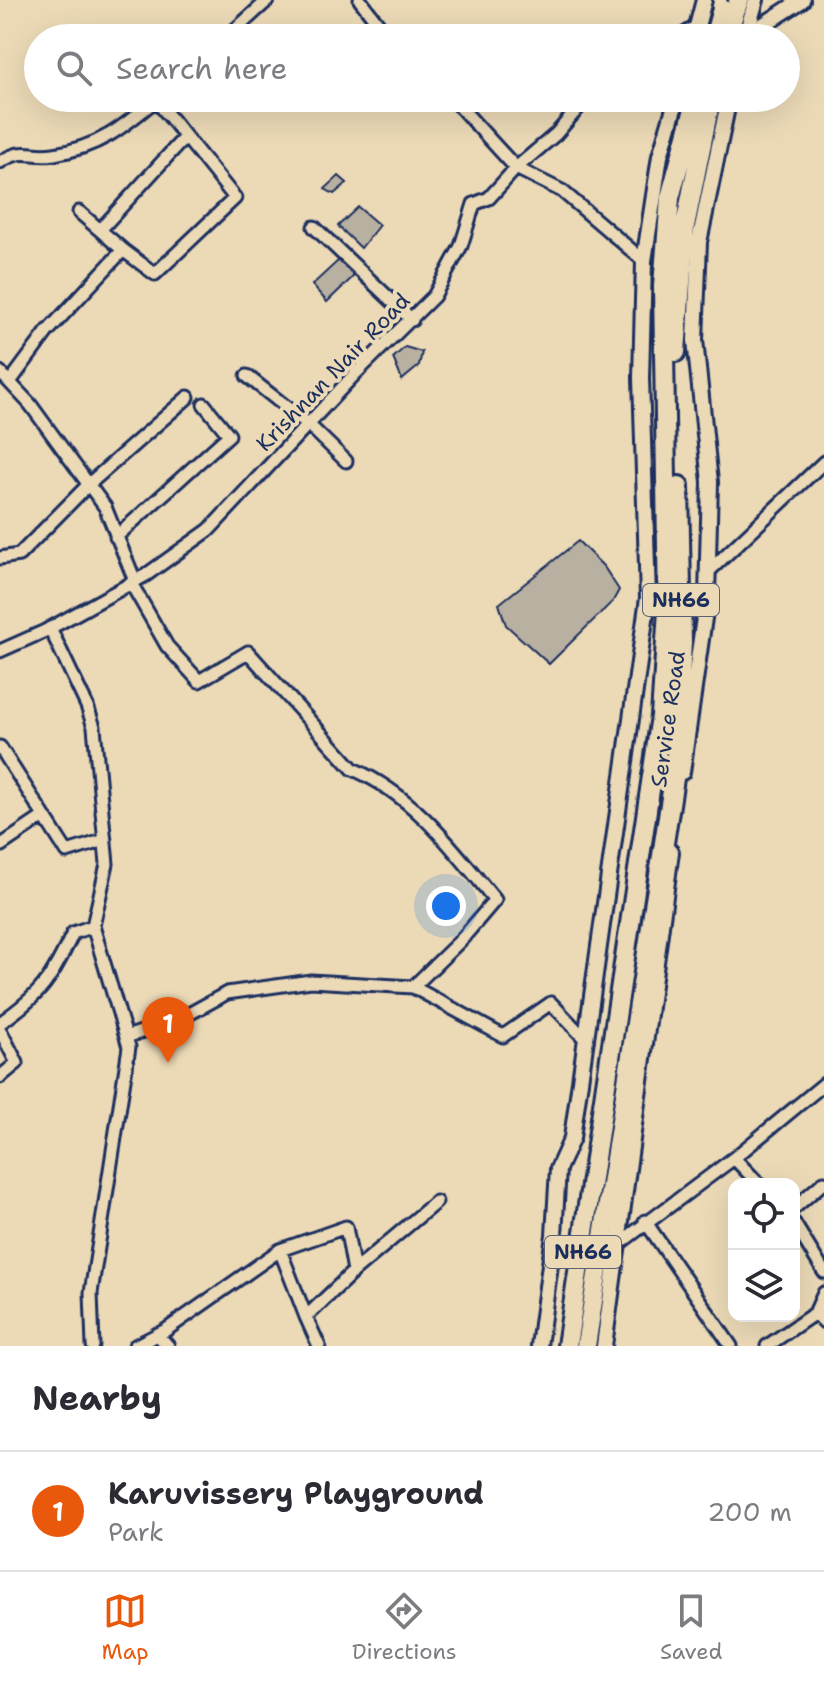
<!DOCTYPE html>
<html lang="en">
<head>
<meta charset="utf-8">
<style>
	body { margin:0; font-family:"Shantell Sans",sans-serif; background:#f7f7f7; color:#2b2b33 }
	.controls { position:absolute; right:24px; bottom:24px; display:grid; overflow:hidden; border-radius:16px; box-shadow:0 8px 32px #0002 }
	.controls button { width:72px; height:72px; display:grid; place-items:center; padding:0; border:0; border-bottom:2px solid #e1e1e2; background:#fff; color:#2b2b33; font:40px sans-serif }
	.you { position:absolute; left:446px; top:906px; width:28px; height:28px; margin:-20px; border:6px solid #fff; border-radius:50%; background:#1a73e8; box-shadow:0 0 0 12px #1a73e833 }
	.badge { display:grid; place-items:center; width:52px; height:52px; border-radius:50%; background:#ea580c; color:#fff; font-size:26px; font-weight:700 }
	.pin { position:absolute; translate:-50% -66px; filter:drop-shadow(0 2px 4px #0008) }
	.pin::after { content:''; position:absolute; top:42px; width:28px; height:24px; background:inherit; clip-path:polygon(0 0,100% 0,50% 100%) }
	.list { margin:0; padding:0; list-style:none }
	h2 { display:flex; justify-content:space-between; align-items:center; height:104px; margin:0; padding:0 32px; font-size:34px }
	h2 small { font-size:26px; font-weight:400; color:#7c7c81 }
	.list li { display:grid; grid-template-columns:52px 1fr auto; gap:24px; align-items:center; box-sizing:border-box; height:120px; padding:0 32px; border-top:2px solid #e1e1e2 }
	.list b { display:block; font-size:30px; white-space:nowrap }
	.list p { margin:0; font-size:26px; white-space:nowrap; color:#7c7c81 }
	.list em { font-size:26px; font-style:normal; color:#7c7c81 }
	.icon { flex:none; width:44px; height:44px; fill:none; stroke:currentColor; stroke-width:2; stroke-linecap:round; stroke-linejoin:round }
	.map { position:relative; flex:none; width:824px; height:1346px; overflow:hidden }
	.search { position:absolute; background:#fff; box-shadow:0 8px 32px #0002; left:24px; right:24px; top:24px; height:88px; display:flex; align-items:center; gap:20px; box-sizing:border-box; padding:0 28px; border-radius:44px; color:#7c7c81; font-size:30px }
	.sheet { height:224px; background:#fff }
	nav { display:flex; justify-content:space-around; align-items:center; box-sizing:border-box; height:112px; border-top:2px solid #e1e1e2; background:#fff; font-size:22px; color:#7c7c81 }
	nav a { display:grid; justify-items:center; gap:4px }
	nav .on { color:#ea580c }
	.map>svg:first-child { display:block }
	.building { fill:#b8b0a1; stroke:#1b2f5e; stroke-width:2 }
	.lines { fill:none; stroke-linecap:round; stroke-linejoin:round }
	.minor-casing { stroke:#1b2f5e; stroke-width:17 }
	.tertiary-casing { stroke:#1b2f5e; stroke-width:20 }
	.trunk-casing { stroke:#1b2f5e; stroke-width:24 }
	.minor { stroke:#ecdab7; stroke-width:11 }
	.tertiary { stroke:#ecdab7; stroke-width:14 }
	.trunk { stroke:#ecdab7; stroke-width:18 }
	.trunk-bridge-casing { stroke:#1b2f5e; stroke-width:24; stroke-linecap:butt }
	.trunk-bridge { stroke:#ecdab7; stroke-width:18 }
	.labels { text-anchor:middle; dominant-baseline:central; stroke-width:8; stroke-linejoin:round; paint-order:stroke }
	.shield { fill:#ecdab7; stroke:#5a6279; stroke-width:2 }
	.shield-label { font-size:20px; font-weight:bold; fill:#1b2f5e }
	.street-label { font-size:22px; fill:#1b2f5e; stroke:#ecdab7 }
</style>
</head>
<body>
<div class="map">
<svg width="824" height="1346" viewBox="0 0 824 1346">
	<rect width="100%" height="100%" fill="#ecdab7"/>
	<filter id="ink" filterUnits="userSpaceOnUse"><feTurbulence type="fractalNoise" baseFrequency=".0125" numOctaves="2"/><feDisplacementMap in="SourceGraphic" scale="16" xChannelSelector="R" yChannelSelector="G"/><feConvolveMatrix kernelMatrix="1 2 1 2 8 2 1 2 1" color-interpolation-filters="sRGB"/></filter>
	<g filter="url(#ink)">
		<path class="building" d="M339,176L347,183L334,194L325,189Z
			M358,207L379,225L361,248L338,226Z
			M340,259L356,274L327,302L312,285Z
			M405,347L422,352L419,366L402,380L393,358Z
			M578,541L604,567L619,590L613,601L549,664L506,625L499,604Z"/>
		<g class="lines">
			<g class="minor-casing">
				<path id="minor" d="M360,0L389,38
					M226,38L268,0
					M678,38L697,26
					M452,98L516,168L556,134L587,98
					M0,162C26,146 29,158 54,154C100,147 123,127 158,98
					M314,227L412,320
					M100,230L185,137
					M123,250L155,274L235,198L156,100
					M0,372L30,404L105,507L135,581
					M247,376L309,425L346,461
					M10,382L47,332L123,250L79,212
					M116,537L229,435L204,404
					M0,558L19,555L89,484L188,397
					M708,572L824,462
					M131,583L167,646L199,681L248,652L353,769C415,796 453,849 495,900L461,940L413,987L503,1036L551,1003L587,1041
					M50,628L87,706L94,727L107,864L93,926L129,1047L91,1293L93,1346
					M0,651L45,631L146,575L209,530L355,374L434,296L461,246L474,204L489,198L516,168L562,191L644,261
					M0,747L67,852L105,840
					M0,846L43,817
					M0,1023C43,993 51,979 73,933L93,926
					M0,1030L17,1063L0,1077
					M126,1037L178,1020L227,993L311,981L413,987
					M759,1184L734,1158L824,1084
					M794,1208L824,1182
					M645,1221L731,1346
					M794,1223L824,1272
					M616,1246L734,1158
					M280,1250L306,1317
					M354,1271L436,1202
					M815,1313L824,1293
					M157,1334L168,1346
					M135,1346L166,1330L280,1250L346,1227L354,1271L306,1317L319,1346
					M767,1346L815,1313L824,1322"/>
			</g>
			<g class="tertiary-casing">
				<path id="tertiary" d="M747,32L754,31L802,0
					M694,38L704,0
					M745,38L756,0
					M682,772L707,597L710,482L695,340L699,242L729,98
					M539,1346L554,1235L558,1169L572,1138L648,598L641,378L644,261L660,156L677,98
					M604,1346L671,852"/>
			</g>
			<g class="trunk-casing">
				<path id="trunk" d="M732,20L739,0
					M676,352L685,226L711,98
					M567,1346L661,716L668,610L663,286L670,198L697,98
					M586,1346L675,772L682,642L679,486"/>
			</g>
			<use href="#minor" class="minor"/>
			<use href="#tertiary" class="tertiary"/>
			<use href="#trunk" class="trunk"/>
			<g class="trunk-bridge-casing">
				<path id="trunk-bridge" d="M714,38L722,9
					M727,38L732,20"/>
			</g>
			<use href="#trunk-bridge" class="trunk-bridge"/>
		</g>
	</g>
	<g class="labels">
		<g class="shield">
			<rect x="643" y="584" width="76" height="32" rx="6"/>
			<rect x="545" y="1236" width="76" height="32" rx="6"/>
		</g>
		<g class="shield-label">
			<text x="681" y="600">NH66</text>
			<text x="583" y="1252">NH66</text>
		</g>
		<g class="street-label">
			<text transform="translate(333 372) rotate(-46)">Krishnan Nair Road</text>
			<text transform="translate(668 719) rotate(-82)">Service Road</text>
		</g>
	</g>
</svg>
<div class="controls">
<button><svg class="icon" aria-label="locate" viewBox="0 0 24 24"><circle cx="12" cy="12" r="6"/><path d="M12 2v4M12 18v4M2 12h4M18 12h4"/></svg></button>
<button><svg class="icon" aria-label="layers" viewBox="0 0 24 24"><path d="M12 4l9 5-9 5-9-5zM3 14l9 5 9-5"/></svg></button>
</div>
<div class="you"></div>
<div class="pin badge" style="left:168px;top:1063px">1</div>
<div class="search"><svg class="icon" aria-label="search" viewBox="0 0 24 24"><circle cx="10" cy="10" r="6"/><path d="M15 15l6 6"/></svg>Search here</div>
</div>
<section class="sheet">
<h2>Nearby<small></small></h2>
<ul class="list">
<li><span class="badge">1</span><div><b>Karuvissery Playground</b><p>Park</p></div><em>200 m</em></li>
</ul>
</section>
<nav>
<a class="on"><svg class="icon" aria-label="map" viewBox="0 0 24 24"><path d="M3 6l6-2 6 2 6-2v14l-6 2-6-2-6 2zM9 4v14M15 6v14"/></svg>Map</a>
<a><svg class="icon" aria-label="directions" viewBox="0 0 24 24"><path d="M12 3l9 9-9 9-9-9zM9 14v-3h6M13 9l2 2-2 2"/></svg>Directions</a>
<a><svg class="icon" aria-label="saved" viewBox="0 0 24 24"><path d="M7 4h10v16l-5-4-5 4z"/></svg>Saved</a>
</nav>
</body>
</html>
